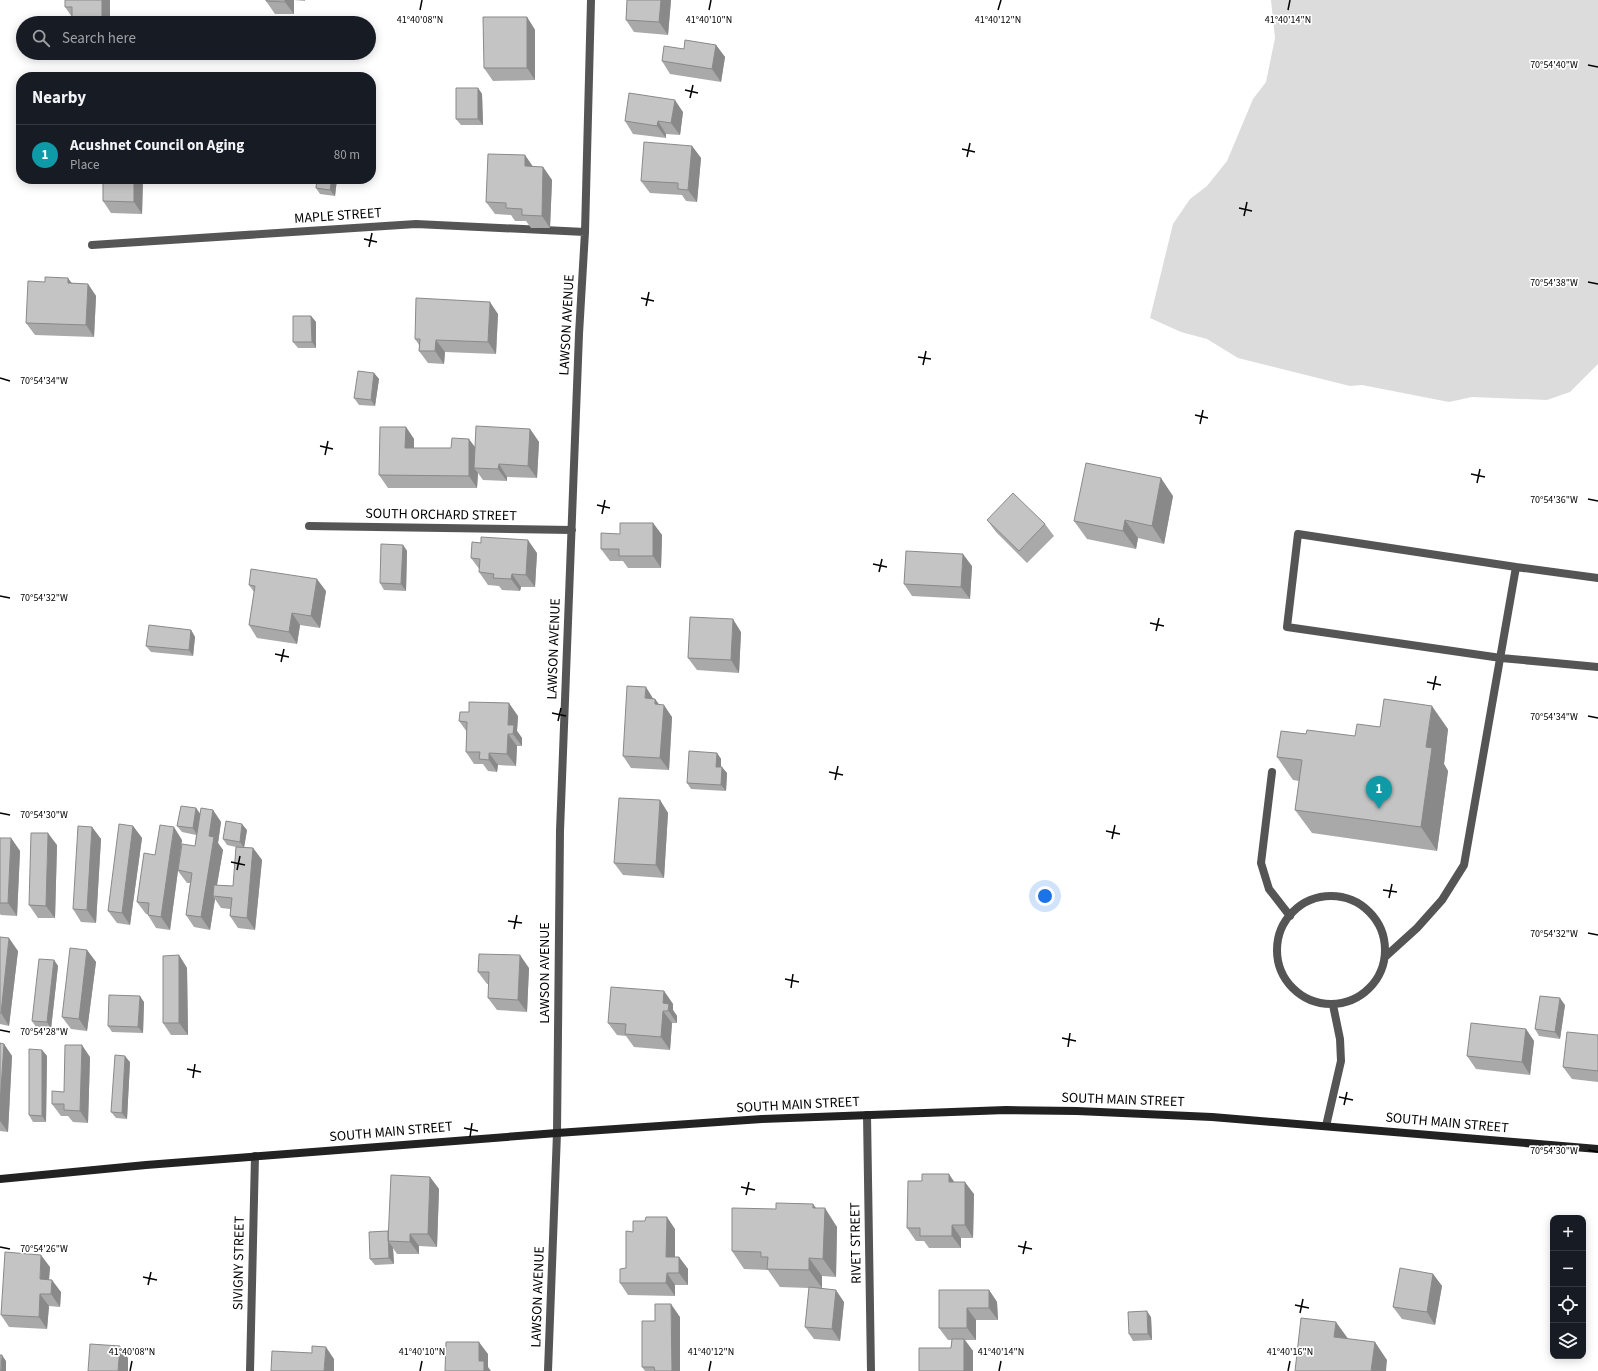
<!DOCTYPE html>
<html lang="en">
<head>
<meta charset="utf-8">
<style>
	body { margin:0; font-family:"Source Sans 3",sans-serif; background:#20242c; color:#f1f3f6 }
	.controls { position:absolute; right:12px; bottom:12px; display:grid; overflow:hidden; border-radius:8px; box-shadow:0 2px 10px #0003 }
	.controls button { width:36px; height:36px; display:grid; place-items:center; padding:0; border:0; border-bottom:1px solid #363941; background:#171b24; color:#f1f3f6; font:20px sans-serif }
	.you { position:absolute; left:1045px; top:896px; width:14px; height:14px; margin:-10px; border:3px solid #fff; border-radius:50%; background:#1a73e8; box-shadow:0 0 0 6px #1a73e833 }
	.badge { display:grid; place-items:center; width:26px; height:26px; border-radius:50%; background:#0b8043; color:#fff; font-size:13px; font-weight:700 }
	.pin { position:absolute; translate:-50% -33px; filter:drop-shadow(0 1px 2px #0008) }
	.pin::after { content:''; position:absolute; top:21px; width:14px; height:12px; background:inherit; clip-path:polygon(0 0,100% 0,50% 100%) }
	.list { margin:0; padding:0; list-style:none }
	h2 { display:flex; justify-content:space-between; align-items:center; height:52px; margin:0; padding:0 16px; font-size:17px }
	h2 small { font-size:13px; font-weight:400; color:#9ea1a6 }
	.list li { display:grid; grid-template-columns:26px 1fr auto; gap:12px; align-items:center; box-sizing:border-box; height:60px; padding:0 16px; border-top:1px solid #363941 }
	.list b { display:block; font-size:15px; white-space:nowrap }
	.list p { margin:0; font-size:13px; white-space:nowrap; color:#9ea1a6 }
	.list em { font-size:13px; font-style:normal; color:#9ea1a6 }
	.icon { flex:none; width:22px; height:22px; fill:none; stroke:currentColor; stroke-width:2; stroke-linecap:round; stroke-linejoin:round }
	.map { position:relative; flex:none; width:1598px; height:1371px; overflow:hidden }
	.search { position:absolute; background:#171b24; box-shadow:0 2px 10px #0003; left:16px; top:16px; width:360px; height:44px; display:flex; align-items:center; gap:10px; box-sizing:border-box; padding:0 14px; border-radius:22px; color:#9ea1a6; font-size:15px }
	.panel { position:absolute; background:#171b24; box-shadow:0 2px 10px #0003; left:16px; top:72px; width:360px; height:112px; border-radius:16px }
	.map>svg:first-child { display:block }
	.green { fill:#dcdcdc }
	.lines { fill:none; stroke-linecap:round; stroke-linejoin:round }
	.service { stroke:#555; stroke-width:8 }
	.minor { stroke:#555; stroke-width:8 }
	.secondary { stroke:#222; stroke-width:8 }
	.wall { fill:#a9a9a9 }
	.shaded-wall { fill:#898989 }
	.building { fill:#c4c4c4; stroke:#898989 }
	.ticks { fill:none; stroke:#000; stroke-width:1.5 }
	.labels { text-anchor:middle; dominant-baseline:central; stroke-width:3.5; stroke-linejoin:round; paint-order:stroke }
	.street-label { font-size:14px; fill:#000; stroke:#fff }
	.ticks-label { font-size:10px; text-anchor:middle; fill:#000; stroke:#fff; stroke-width:3.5; stroke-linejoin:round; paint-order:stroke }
</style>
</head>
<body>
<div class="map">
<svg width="1598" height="1371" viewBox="0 0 1598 1371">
	<rect width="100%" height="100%" fill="#fff"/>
	<path class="green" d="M1271,0H1598V364L1570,392L1547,400L1472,397L1449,402L1362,385L1350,386L1238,358L1207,339L1181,332L1150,318L1173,224L1190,199L1207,186L1227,161L1253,99L1266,82L1275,38Z"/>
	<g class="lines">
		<path class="service" d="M1516,567L1298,534L1287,627L1501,658L1598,667
			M1272,772L1261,863L1269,889L1290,916
			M1277 950a54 54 0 1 1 108 0a54 54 0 1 1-108 0Z
			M1385,957L1417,928L1442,900L1464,865L1516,567L1598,578
			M1326,1126L1341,1061L1340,1039L1333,1005"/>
		<path class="minor" d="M92,245L416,224L585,232
			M309,526L572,530
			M867,1115L871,1371
			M250,1371L255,1156
			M548,1371L557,1133L560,831L579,334L585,232L591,0"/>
		<path class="secondary" d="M0,1179L146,1165L557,1133L762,1119L1006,1110L1077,1111L1212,1117L1598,1149"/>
	</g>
	<path class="wall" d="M65,0H110V23H73L72,22V17L65,7Z
		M266,0H305V1L294,0V14H275L266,1Z
		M627,0H671L668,35L634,32L626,20Z
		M527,17L535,30V80L493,81L484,68Z
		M716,45L725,57L721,82L670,74L662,61L684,49Z
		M478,88L482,94L483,125H461L456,119Z
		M683,112L680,135L666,134V138L633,134L625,121Z
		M692,146L701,158L697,202L686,201L682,195L650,193L641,181Z
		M534,167H543L552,180L550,228H531L526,221H515L511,215L495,214L486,202Z
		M143,179L142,214L111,213L103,201Z
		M254,179H314V183L255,180Z
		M317,179H337L335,196L320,194L316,188Z
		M72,283L88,284L96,296L94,337L35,335L26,323Z
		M498,314L496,354L445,352L444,364L428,363L419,351V345L415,339Z
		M311,316L316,322V348H298L293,342Z
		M374,373L379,379L375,406L359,405L354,398Z
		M406,427L414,439V448H451L475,447L530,429L539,442L537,478L507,477V481L483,480L478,473L477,488H388L379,475Z
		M1173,496L1164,544L1138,538L1136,549L1087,539L1074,521Z
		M987,520L1045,524L1054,536L1027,563L996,532Z
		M653,523L662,535L661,568H628L623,561H610L601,549L620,534Z
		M481,543L537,553L535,587H521L520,591L502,590L499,586L488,585L479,572L480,570L471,558Z
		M403,545L407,551L406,591L384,590L380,583Z
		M972,566L970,599L912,596L904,584Z
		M249,585L326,591L320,628L300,625L297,644L257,638L249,625L254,592Z
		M191,630L195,637L193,656L151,652L146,646Z
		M741,632L739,673L697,670L688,658Z
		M654,699H655L659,705L672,717L669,770L631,768L623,756Z
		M518,716L517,731L522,738V746H517L516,766L498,765L497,772L488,771L483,764H474L466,752L467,732L459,721Z
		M1380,727L1448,729L1444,764L1448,771L1437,851L1312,833L1295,810L1299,781L1293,780L1277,757L1306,734L1355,736Z
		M717,753L721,759V767L727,773L726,791L691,789L687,783Z
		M660,800L668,813L664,878L623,875L614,863Z
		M196,808L200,814L213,810L221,822L218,843L223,850L217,885L233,886L236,847L227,845L223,839L247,830L244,847L253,848L262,860L255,930L238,928L230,916V909L221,908L215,899L210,930L194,927L186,915L190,883H187L178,871L170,930L156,928L148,915V914H146L137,902L155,855L182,840L178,869L195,846L196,835L182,832L177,826Z
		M133,826L142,838L130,925L117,923L108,911Z
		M92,827L101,839L96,923L81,922L73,909Z
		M0,838H11L20,851L17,916L1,915L0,914Z
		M57,845L55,918H38L29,905Z
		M0,937L18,951L9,1026L0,1024Z
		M87,950L96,962L87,1031L71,1029L62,1017Z
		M179,955L187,968L188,1035H171L163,1023Z
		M54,960L58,966L51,1029L36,1027L32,1021Z
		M529,968L527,1012L497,1010L488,998L489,984H487L478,972Z
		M664,991L673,1004V1010L677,1016V1023H672L670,1050L634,1047L626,1036L617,1035L608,1023Z
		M144,1002L143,1033L112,1032L108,1026Z
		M1565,1005L1560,1039L1539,1036L1535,1029Z
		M1526,1029L1534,1041L1530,1075L1476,1069L1467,1056Z
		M1598,1035V1082L1572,1079L1563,1067Z
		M0,1043L4,1044L12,1056L8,1132L0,1131Z
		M42,1050L47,1056L46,1122H33L29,1115Z
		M90,1057L88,1123L73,1122L68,1116H61L52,1104L64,1092Z
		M130,1062L127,1119L116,1118L111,1112Z
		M430,1177L439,1189L437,1247L419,1246V1254H397L393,1248L394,1264L375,1265L370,1259L389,1232Z
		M954,1182L974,1194L973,1238H961V1248H929L924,1241H916L907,1228Z
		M813,1204L816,1208L837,1227L836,1277L822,1276V1288L844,1302L840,1341L814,1339L805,1327L809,1288L780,1287L768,1270L744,1269L732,1251L776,1209Z
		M675,1229V1257H679L688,1269V1285H675V1296L628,1295L620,1283L626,1268L633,1232Z
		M50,1267L49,1280L61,1292L60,1307L49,1306L47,1329L9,1327L1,1315Z
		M1433,1274L1442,1286L1435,1325L1402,1319L1393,1307Z
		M989,1290L997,1302L998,1320H976V1340H965L973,1351V1371H919L951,1348L952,1340H948L939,1328Z
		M680,1317V1371H645L642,1367Z
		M1151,1317L1152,1340L1133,1341L1129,1334Z"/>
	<path class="shaded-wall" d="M102,0H110V23H102Z
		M285,0H294V14L285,2Z
		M661,0H671L668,35L659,22Z
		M527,17L535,30V80L527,68Z
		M716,45L725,57L721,82L712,69Z
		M478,88L482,94L483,125L478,119Z
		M675,100L683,112L680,135L671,123Z
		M658,121L666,134V138L657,126Z
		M692,146L701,158L697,202L688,190Z
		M525,155L534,168L525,166Z
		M543,167L552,180L550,228L542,216Z
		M134,179H143L142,214L134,202Z
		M311,179H314V183Z
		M332,179H337L335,196L330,190Z
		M68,278L77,290L68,283Z
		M88,284L96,296L94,337L86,325Z
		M490,302L498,314L496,354L488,342Z
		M311,316L316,322V348L312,342Z
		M436,340L445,352L444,364L435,351Z
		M374,373L379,379L375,406L371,400Z
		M406,427L414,439V460L405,448Z
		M530,429L539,442L537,478L528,466Z
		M469,439L478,451L474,468L478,473L477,488L469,476Z
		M499,464L507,477V481L498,469Z
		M1161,478L1173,496L1164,544L1152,526Z
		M1125,520L1138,538L1136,549L1123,531Z
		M653,523L662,535L661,568L653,556Z
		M528,540L537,553L535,587L526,575Z
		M403,545L407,551L406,591L401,584Z
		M963,554L972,566L970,599L961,587Z
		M512,574L521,587L520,591L511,579Z
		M317,579L326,591L320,628L311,616Z
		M292,613L300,625L297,644L289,632Z
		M733,619L741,632L739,673L731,660Z
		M191,630L195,637L193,656L189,650Z
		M646,687L654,700L645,698Z
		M655,699L664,711V705L672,717L669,770L660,758L655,704Z
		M509,703L518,716L517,731L522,738V746L513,734L508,725Z
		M1432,706L1448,729L1444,764L1448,771L1437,851L1421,827L1426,747Z
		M508,734L517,746L516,766L507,754Z
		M489,753L498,765L497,772L489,760Z
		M717,753L721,759V773L716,767Z
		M722,767L727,773L726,791L721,785Z
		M660,800L668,813L664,878L656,865Z
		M196,808L201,815L197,835L193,828Z
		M213,810L221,822L218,843L223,850L215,896H213L215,899L210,930L201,917L209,836Z
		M242,824L247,830L244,848L240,842Z
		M133,826L142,838L130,925L122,913Z
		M92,827L101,839L96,923L87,910Z
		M174,827L182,840L170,930L161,917Z
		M48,833L57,845L55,918L46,906Z
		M11,838L20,851L17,916L8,903Z
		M253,848L262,860L255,930L247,918Z
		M9,938L18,951L9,1026L1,1013Z
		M87,950L96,962L87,1031L79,1019Z
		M179,955L187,968L188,1035L179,1023Z
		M520,955L529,968L527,1012L518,1000Z
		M54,960L58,966L51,1029L47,1022Z
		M664,991L673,1004V1010L677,1016V1023L663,1003Z
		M140,996L144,1002L143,1033L138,1027Z
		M1560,998L1565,1005L1560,1039L1555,1032Z
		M663,1011L672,1023L670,1050L661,1037Z
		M1526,1029L1534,1041L1530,1075L1522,1062Z
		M4,1044L12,1056L8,1132L0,1121V1104Z
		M82,1045L90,1057L88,1123L80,1111Z
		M42,1050L47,1056L46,1122L42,1116Z
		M125,1056L130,1062L127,1119L122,1113Z
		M949,1174L957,1186L949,1182Z
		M430,1177L439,1189L437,1247L428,1234Z
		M965,1182L974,1194L973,1238L965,1225Z
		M813,1204L824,1220L825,1208L837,1227L836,1277L823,1259L813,1208Z
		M667,1217L675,1229V1269L666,1257Z
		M952,1225L961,1238V1248L952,1236Z
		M410,1234L419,1246V1254L410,1242Z
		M389,1242L393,1248L394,1264L389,1258Z
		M41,1255L50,1267L48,1291L40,1279Z
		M679,1257L688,1269V1285L679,1273Z
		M809,1258L822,1276V1288L809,1270Z
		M667,1273L675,1285V1296L666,1283Z
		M1433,1274L1442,1286L1435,1325L1427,1312Z
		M52,1280L61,1292L60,1307L51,1294Z
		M836,1290L844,1302L840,1341L832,1329Z
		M989,1290L997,1302L998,1320L989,1308Z
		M40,1294L49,1306L47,1329L39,1317Z
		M671,1304L680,1317V1371H672Z
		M967,1308L976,1320V1340L967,1328Z
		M1147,1311L1151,1317L1152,1340L1148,1334Z
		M1336,1322L1349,1340L1334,1337Z
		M964,1339L973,1351V1371H964Z
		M479,1342L488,1354V1367L491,1371H484L479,1361Z
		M1375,1342L1387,1360L1386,1371H1371Z
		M120,1346L128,1358V1371H118Z
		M326,1347L334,1359V1371H324Z
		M2,1355L6,1361V1371H1Z"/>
	<path class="building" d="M65,0H102V22H72V7H65Z
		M266,0H285V2L266,1Z
		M627,0H661L659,22L626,20Z
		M483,17H527V68H484Z
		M685,40L716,45L712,69L662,61L664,46L684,49Z
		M456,88H478V119H456Z
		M629,93L675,100L671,123L658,121L657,126L625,121Z
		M644,142L692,146L688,190L678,189V183L641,181Z
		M488,154L525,155V166L543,167L542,216L522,215V209L506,208V203L486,202Z
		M103,179H134V202L103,201Z
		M317,179H332L330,190L316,188Z
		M45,277L68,278V283L88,284L86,325L26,323L28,281L45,282Z
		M416,298L490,302L488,342L436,340L435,351H419L420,339H415Z
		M293,316H311L312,342H293Z
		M358,371L374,373L371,400L354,398Z
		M476,426L530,429L528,466L499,464L498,469L474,468Z
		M380,427H406L405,448H451L452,438L469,439V476L379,475Z
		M1086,463L1161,478L1152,526L1125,520L1123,531L1074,521Z
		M1013,493L1045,524L1019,551L987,520Z
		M620,523H653V556H619V549H601V533L620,534Z
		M481,537L528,540L526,575L512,574L511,579L493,578L494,574L479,572L480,559L471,558L472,542L481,543Z
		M381,544L403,545L401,584L380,583Z
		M906,551L963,554L961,587L904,584Z
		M251,569L317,579L311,616L292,613L289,632L249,625L255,586L249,585Z
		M690,617L733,619L731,660L688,658Z
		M149,625L191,630L189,650L146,646Z
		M627,686L646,687L645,698L655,699V704L664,705L660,758L623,756Z
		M1384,699L1432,706L1426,747L1432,748L1421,827L1295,810L1302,760L1277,757L1281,731L1306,734L1307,730L1355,736L1357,724L1380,727Z
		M469,702L509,703L508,725H514L513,734H508L507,754L489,753V760L479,759L480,752H466L467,722L459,721L460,712H469Z
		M689,751L717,753L716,767H722L721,785L687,783Z
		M619,798L660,800L656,865L614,863Z
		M181,806L196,808L193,828L177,826Z
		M201,808L213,810L209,836L214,837L201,917L186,915L192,873L178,870L182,844L195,846Z
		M226,821L242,824L240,842L223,839Z
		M119,824L133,826L122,913L108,911Z
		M160,825L174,827L161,917L148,915L149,903L137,902L144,853L155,855Z
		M78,826L92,827L87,910L73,909Z
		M31,833H48L46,906L29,905Z
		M0,838H11L8,903H0Z
		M236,847L253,848L247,918L230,916L232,898L213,896L214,885L233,886Z
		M0,937L9,938L1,1013H0Z
		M70,948L87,950L79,1019L62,1017Z
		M479,954L520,955L518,1000L488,998L489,972H478Z
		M179,955V1023H163V956Z
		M39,959L54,960L47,1022L32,1021Z
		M611,987L664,991L663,1003L669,1004L668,1011H663L661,1037L625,1034L626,1024L608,1023Z
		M109,995L140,996L138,1027L108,1026Z
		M1540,996L1560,998L1555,1032L1535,1029Z
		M1471,1023L1526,1029L1522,1062L1467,1056Z
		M1567,1032L1598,1035V1071L1563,1067Z
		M0,1043L4,1044L0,1104Z
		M65,1045H82L80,1111L64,1110V1104H52V1091L64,1092Z
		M29,1049L42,1050V1116L29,1115Z
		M115,1055L125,1056L122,1113L111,1112Z
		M922,1174H949V1182H965V1225H952V1236H920V1228H907L908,1181H922Z
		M391,1175L430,1177L428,1234H410V1242L388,1241Z
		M776,1203L813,1204V1208H825L823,1259L809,1258V1270L767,1269L768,1257H761V1252L732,1251V1208L776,1209Z
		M646,1217H667L666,1257H679V1273H667L666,1283H620V1269L626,1268V1231L633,1232V1221H645Z
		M388,1231L389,1258L370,1259L369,1232Z
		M5,1252L41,1255L40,1279L52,1280L51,1294H40L39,1317L1,1315Z
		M1400,1268L1433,1274L1427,1312L1393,1307Z
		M809,1287L836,1290L832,1329L805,1327Z
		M939,1290H989V1308H967V1328H939Z
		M655,1304H671L672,1371H655L654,1367H642V1321H655Z
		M1147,1311L1148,1334H1129L1128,1312Z
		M1301,1318L1336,1322L1334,1337L1375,1342L1371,1371H1295Z
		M952,1339H964V1371H919V1348H951Z
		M446,1342H479V1361H484V1371H445Z
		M90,1344L120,1346L118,1371H88Z
		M312,1346L326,1347L324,1371H271L272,1351L312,1353Z
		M0,1355H2L1,1371H0Z"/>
	<path class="ticks" d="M420,10L422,0M709,10L711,0M998,10L1001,0M1288,10L1290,0M1588,65L1598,67M685,90L698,93M690,98L693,85M962,149L975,152M967,157L970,143M1239,208L1252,211M1244,216L1247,202M364,239L377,242M369,247L372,233M1588,282L1598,284M641,298L654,301M646,306L649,292M918,357L931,359M923,365L926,351M0,378L10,381M1195,415L1208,418M1200,424L1203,410M320,446L333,449M325,455L328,441M1471,474L1485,477M1477,483L1480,469M1588,499L1598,501M597,505L610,508M602,514L605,500M873,564L887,567M879,572L882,559M0,596L10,598M1150,623L1164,626M1156,631L1159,618M275,654L289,657M281,662L284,649M1427,682L1441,685M1433,690L1436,676M552,713L566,716M1588,716L1598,718M558,721L561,708M829,772L843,775M835,780L838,766M0,813L10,815M1106,831L1120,834M1112,839L1115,825M231,862L245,865M237,870L240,856M1383,890L1397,892M1389,898L1392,884M508,921L522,923M514,929L517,915M1588,933L1598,935M785,979L799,982M791,988L793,974M0,1030L10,1032M1062,1038L1076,1041M1068,1047L1070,1033M187,1069L201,1072M193,1078L195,1064M1339,1097L1353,1100M1344,1105L1347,1092M464,1128L478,1131M470,1137L472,1123M1588,1150L1598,1152M741,1187L755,1190M746,1195L749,1182M1018,1246L1032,1249M0,1247L10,1249M1023,1254L1026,1241M143,1277L157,1280M148,1285L151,1272M1295,1305L1309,1308M1300,1313L1303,1299M130,1371L132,1361M420,1371L422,1361M709,1371L711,1361M999,1371L1001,1361M1288,1371L1290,1361"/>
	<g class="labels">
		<g class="street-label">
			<text transform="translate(338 216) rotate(-4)">MAPLE STREET</text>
			<text transform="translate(567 325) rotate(-87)">LAWSON AVENUE</text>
			<text transform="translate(441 515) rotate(1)">SOUTH ORCHARD STREET</text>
			<text transform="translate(554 649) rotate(-88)">LAWSON AVENUE</text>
			<text transform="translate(545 973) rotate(-90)">LAWSON AVENUE</text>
			<text transform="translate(1123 1100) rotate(2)">SOUTH MAIN STREET</text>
			<text transform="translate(798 1105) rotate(-3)">SOUTH MAIN STREET</text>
			<text transform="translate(1447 1123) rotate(5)">SOUTH MAIN STREET</text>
			<text transform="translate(391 1132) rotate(-5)">SOUTH MAIN STREET</text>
			<text transform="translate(856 1243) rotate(-91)">RIVET STREET</text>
			<text transform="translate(239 1263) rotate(-89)">SIVIGNY STREET</text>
			<text transform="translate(538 1297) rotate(-88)">LAWSON AVENUE</text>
		</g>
	</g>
	<g class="ticks-label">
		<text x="420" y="23">41°40'08"N</text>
		<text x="709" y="23">41°40'10"N</text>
		<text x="998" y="23">41°40'12"N</text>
		<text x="1288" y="23">41°40'14"N</text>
		<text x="1554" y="68">70°54'40"W</text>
		<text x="1554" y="286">70°54'38"W</text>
		<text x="44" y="384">70°54'34"W</text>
		<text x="1554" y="503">70°54'36"W</text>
		<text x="44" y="601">70°54'32"W</text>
		<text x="1554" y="720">70°54'34"W</text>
		<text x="44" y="818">70°54'30"W</text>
		<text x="1554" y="937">70°54'32"W</text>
		<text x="44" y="1035">70°54'28"W</text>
		<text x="1554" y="1154">70°54'30"W</text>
		<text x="44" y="1252">70°54'26"W</text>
		<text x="132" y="1355">41°40'08"N</text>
		<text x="422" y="1355">41°40'10"N</text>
		<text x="711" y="1355">41°40'12"N</text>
		<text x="1001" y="1355">41°40'14"N</text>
		<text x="1290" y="1355">41°40'16"N</text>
	</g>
</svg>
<div class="controls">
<button>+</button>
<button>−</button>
<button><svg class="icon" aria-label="locate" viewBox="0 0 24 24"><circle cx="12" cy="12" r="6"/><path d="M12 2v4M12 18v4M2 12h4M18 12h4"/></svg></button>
<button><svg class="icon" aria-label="layers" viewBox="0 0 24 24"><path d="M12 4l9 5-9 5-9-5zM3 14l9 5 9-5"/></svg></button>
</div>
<div class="you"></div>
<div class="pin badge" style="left:1379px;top:809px;background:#0f9aa8">1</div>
<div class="search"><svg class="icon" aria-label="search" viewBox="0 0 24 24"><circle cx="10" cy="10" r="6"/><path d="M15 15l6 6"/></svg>Search here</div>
<section class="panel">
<h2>Nearby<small></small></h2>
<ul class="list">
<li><span class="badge" style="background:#0f9aa8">1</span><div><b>Acushnet Council on Aging</b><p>Place</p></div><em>80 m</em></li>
</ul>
</section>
</div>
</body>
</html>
